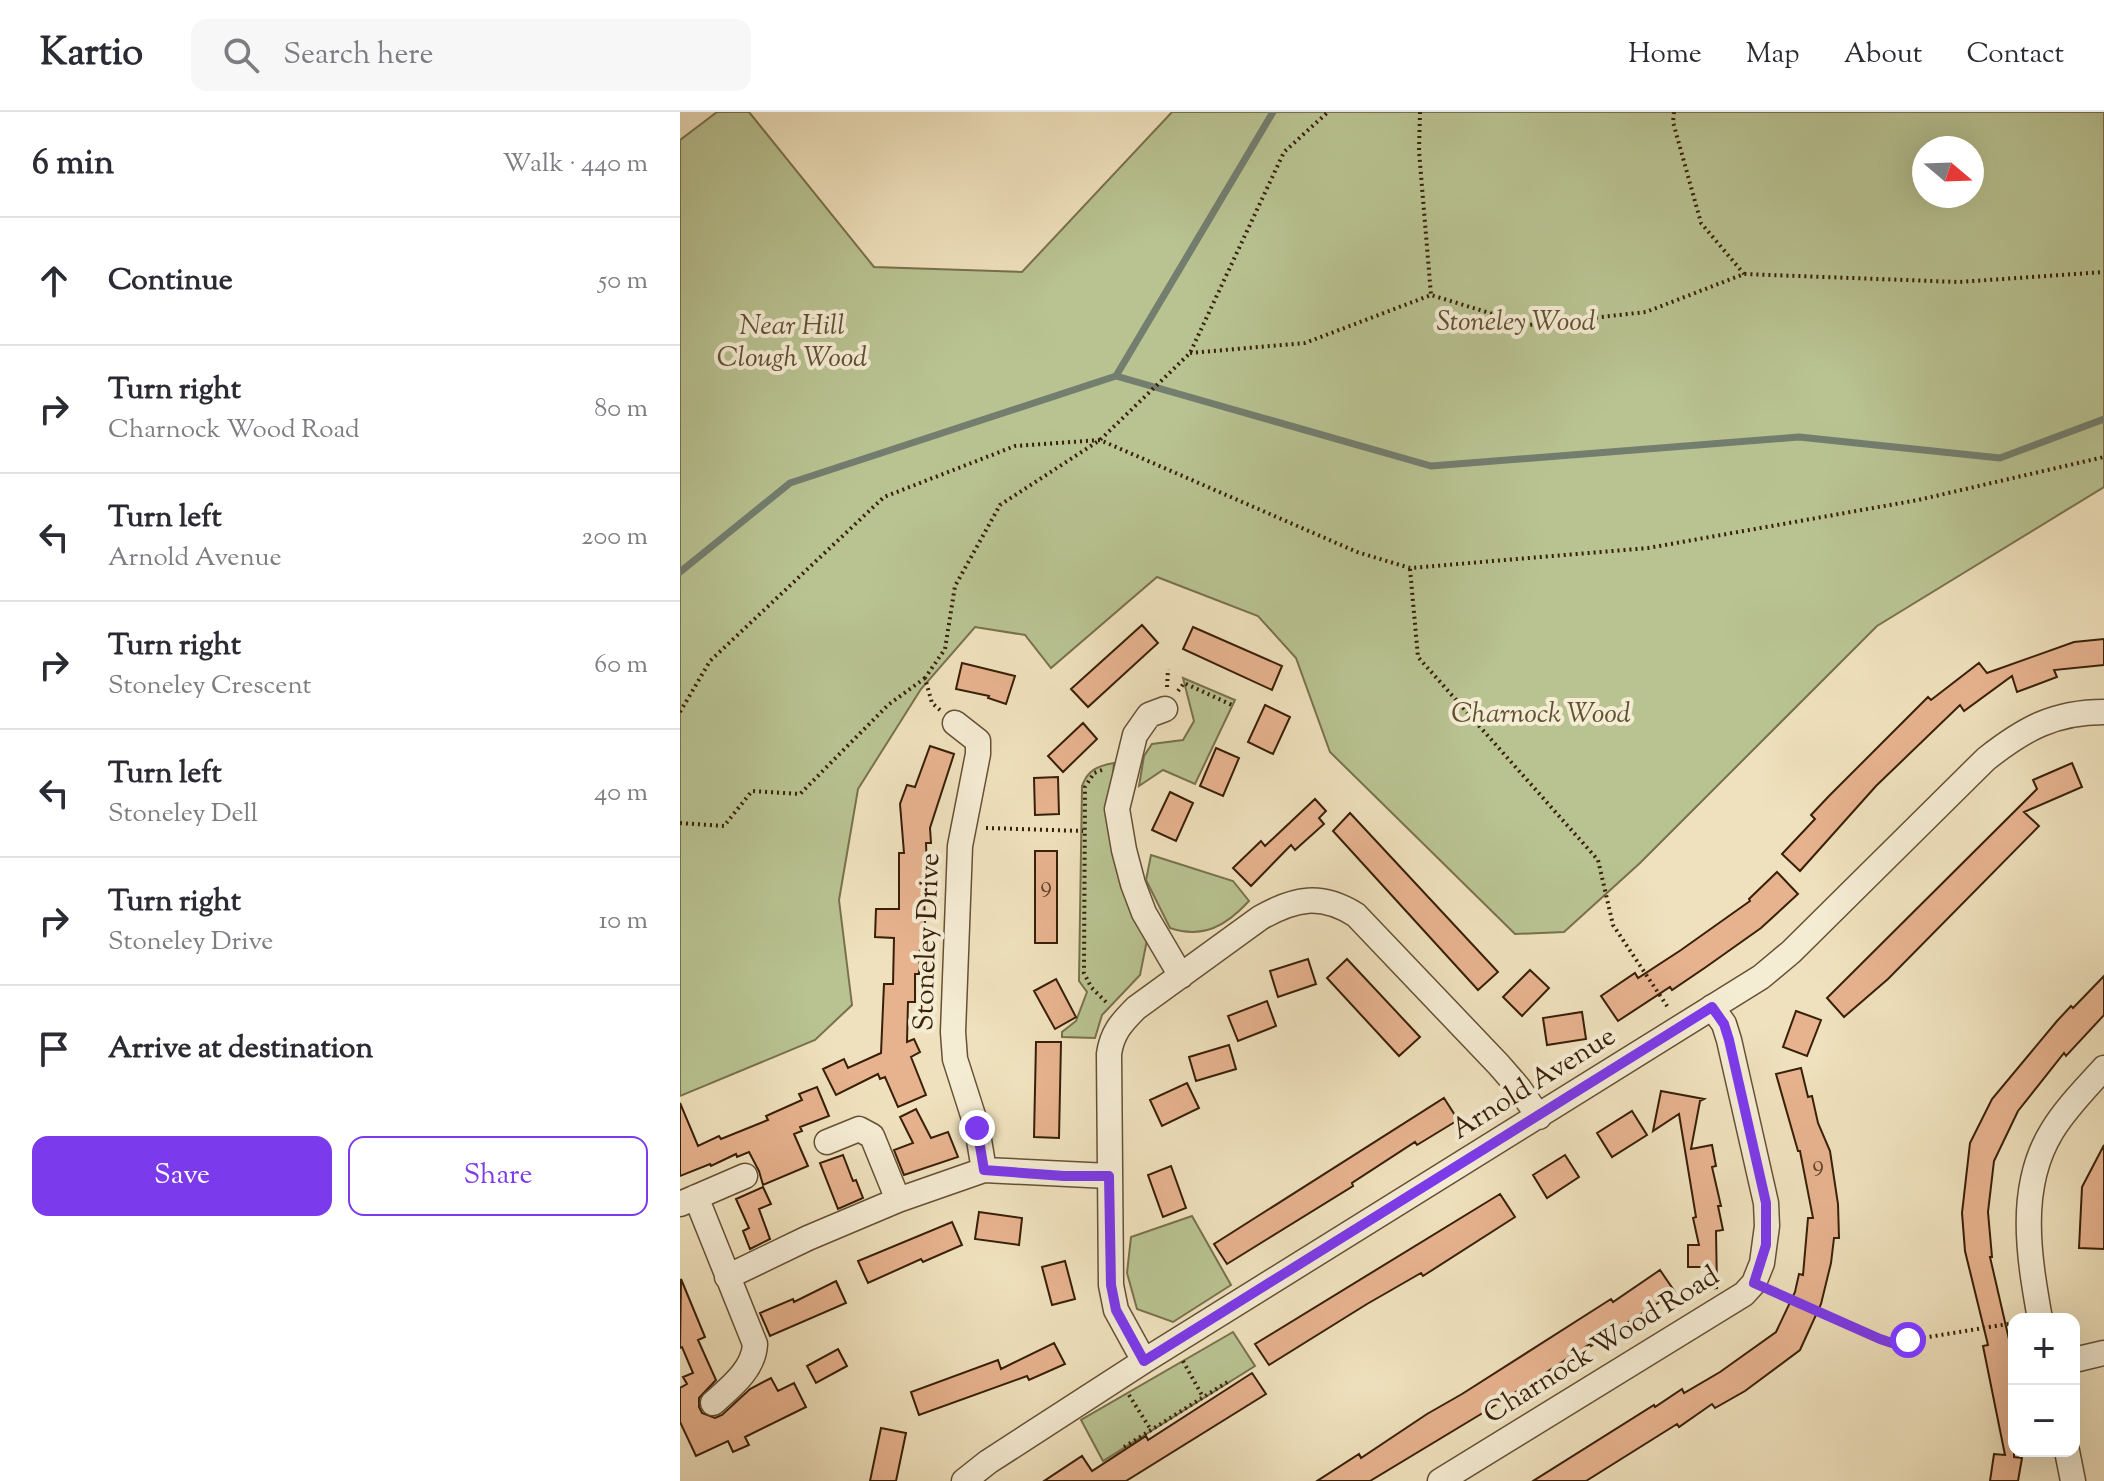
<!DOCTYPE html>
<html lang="en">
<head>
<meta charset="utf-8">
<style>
	body { margin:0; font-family:"Sorts Mill Goudy",serif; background:#f7f7f7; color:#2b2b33 }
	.controls { position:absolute; right:24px; bottom:24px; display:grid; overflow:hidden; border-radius:16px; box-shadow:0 8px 32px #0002 }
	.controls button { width:72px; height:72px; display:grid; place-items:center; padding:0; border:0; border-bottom:2px solid #e1e1e2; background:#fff; color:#2b2b33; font:40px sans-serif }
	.compass { position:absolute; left:1232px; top:24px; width:72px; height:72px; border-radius:50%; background:#fff; box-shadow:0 8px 32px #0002; rotate:109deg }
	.stop { position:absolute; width:24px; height:24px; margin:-18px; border:6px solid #7c3aed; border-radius:50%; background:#fff }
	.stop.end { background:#7c3aed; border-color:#fff; box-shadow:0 2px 8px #0008 }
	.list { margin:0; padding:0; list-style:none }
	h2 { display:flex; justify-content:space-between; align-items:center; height:104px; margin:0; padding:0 32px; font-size:34px }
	h2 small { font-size:26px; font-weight:400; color:#7c7c81 }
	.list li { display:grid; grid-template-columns:52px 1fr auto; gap:24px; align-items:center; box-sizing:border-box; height:128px; padding:0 32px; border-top:2px solid #e1e1e2 }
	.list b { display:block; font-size:30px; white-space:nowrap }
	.list p { margin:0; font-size:26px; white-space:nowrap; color:#7c7c81 }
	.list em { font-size:26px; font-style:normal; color:#7c7c81 }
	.actions { display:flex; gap:16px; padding:24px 32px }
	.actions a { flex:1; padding:18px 0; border:2px solid #7c3aed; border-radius:16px; text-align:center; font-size:28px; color:#7c3aed }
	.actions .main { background:#7c3aed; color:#fff }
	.icon { flex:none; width:44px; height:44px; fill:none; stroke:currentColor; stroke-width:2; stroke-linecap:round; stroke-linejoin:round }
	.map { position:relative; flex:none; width:1424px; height:1369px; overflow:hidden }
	header { display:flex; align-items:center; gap:48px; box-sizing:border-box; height:112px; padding:0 40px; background:#fff; border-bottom:2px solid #e1e1e2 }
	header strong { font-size:38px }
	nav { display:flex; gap:44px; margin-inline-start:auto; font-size:28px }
	.search { width:560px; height:72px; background:#f7f7f7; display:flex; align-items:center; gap:20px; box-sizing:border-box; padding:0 28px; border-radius:16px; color:#7c7c81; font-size:30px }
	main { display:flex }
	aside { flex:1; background:#fff }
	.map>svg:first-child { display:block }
	.green { fill:#b9c392; stroke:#78714d; stroke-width:2; fill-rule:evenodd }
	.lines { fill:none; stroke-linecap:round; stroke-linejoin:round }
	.stream { stroke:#737e6f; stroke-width:7 }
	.building { fill:#e7b38f; stroke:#381f08; stroke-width:2 }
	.minor-casing { stroke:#665035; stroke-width:27 }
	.path { stroke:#381f08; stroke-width:4; stroke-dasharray:2 4; stroke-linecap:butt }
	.minor { stroke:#f5ecd4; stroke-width:24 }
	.route { stroke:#7c3aed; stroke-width:10 }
	.labels { text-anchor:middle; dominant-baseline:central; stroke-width:8; stroke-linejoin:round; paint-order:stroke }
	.number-label { font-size:24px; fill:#64442a }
	.park-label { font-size:28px; font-style:italic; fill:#5f5031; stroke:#f5ecd4 }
	.street-label { font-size:28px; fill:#381f08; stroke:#f5ecd4 }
</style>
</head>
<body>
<header>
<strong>Kartio</strong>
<div class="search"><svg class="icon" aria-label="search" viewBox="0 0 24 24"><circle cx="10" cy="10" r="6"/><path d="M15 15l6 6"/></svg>Search here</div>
<nav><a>Home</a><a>Map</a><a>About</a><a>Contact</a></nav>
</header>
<main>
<aside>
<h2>6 min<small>Walk · 440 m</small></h2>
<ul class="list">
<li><svg class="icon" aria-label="ahead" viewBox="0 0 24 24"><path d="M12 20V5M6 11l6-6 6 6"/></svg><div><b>Continue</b></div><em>50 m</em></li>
<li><svg class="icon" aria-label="right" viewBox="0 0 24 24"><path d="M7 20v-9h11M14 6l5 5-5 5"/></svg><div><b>Turn right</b><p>Charnock Wood Road</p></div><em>80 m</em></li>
<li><svg class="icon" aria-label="left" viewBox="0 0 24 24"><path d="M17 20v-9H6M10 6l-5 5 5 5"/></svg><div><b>Turn left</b><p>Arnold Avenue</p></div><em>200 m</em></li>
<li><svg class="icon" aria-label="right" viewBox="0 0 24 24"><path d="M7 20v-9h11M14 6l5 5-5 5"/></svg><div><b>Turn right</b><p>Stoneley Crescent</p></div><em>60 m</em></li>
<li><svg class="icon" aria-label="left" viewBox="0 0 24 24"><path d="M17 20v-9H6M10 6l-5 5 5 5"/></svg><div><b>Turn left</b><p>Stoneley Dell</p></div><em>40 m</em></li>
<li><svg class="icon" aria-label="right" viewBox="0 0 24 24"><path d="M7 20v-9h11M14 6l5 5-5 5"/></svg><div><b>Turn right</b><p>Stoneley Drive</p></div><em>10 m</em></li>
<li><svg class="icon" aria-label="arrive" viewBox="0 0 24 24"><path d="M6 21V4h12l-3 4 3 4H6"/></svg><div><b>Arrive at destination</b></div></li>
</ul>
<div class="actions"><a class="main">Save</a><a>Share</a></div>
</aside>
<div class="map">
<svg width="1424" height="1369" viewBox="0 0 1424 1369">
	<rect width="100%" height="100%" fill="#efe1bd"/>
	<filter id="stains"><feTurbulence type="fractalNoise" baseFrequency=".0025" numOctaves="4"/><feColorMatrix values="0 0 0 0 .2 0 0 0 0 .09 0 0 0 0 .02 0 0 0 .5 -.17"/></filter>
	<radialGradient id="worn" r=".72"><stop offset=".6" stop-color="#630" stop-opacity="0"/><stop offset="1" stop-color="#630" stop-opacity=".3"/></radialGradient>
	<path class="green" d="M37,0H69L194,155L342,160L492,0H1424V375L1197,514L960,751L884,820L835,822L650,640L616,546L578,504L477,465L371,556L345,523L295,515L241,577L178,677L159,788L172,893L135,928L0,984V28ZM1244,36H1292V84H1244Z
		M503,566L555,588L515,672L483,658L459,674L464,644L472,632L503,628L514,609Z
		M434,651L429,700L467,828L460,863L422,903L415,926L382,925V920L396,909L407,880L399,869L402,674C408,658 417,654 434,651Z
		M471,743L553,769L569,789C546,814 523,827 490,816L466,768Z
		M512,1104L551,1173L493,1210L457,1197L447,1161L451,1125Z
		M553,1220L575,1254L423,1349L401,1308Z"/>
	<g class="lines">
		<path class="stream" d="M436,264L593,0
			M0,460L110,371L436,264L751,354L1119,325L1320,346L1424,307"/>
	</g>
	<path class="building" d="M462,513L478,531L408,595L391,577Z
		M513,515L602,554L592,578L503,537Z
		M1424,527V553L1374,558L1377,565L1337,580L1332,564L1284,599L1280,593L1196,674L1120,759L1102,742L1135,707L1131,703L1149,684L1248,585L1251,588L1299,551L1307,561L1394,530Z
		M282,551L335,564L326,592L308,586L309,584L276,577Z
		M585,593L610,605L593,642L568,630Z
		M403,611L417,627L383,660L368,644Z
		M250,634L274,642L250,716L251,731H246L247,758L243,759L246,836H240L239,862H235V890H228L227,930L234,927L240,940L231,945L246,983L218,995L205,965L200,967L198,962L156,983L143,957L164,947L168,956L201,941L204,872H213L214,826L195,825L196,797H219V741H224L220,692L227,673L235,675Z
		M536,636L559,646L543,684L520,674Z
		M1392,651L1402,675L1344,700L1359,714L1208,867L1164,905L1147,886L1357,677L1353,668Z
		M378,665L379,702L355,703L354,666Z
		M490,680L513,691L496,729L472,718Z
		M635,687L646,699L639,706L644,712L615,738L611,733L571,774L553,756L581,729L585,734Z
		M670,701L818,860L798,878L653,719Z
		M355,739H377V831H355Z
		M1097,760L1118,782L1081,816L1026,855L992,878L990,875L938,909L921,884L955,861L958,866L1001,838L1070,789L1069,787Z
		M628,847L636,872L598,885L590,859Z
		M667,847L740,925L719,944L647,866Z
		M850,858L869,876L842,904L823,885Z
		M1424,864V903L1386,944L1384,941L1338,999L1314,1049L1308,1100L1312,1145H1310L1334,1249V1345L1342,1346L1338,1369H1310L1314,1342L1325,1343L1303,1234L1308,1233L1285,1139L1282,1101L1290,1031L1312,987L1377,909L1391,894L1393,896Z
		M376,867L396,905L375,917L354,879Z
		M587,889L596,914L558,929L548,904Z
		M1116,899L1141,908L1127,944L1103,935Z
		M902,900L906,927L867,933L863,906Z
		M356,930H381L379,1026L354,1025Z
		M549,933L556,957L516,969L509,945Z
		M1121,956L1128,985L1132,984L1138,1011L1150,1039L1158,1092L1159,1126H1154L1151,1151L1141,1192L1120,1238L1065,1279L1035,1296L1032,1292L999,1315L997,1312L906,1369H853L974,1293L975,1295L1002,1277L1004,1281L1040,1260L1096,1220L1115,1180L1119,1162L1123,1163L1128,1106H1133L1120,1039H1118L1096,962Z
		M507,971L519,996L482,1014L470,988Z
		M137,975L149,1004L120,1015L122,1019L114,1022L128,1054L83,1073L79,1059L69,1040L57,1045L56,1042L31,1054L30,1052L0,1064V991L18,1034L39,1024L41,1027L88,1008L86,1004L122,988L119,982Z
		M981,979L1024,987L1020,989L1011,1037L1032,1033L1036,1054L1032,1055L1041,1094H1038L1043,1118L1036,1119L1037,1176L1028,1177L1024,1155H1008V1133H1019L1013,1106L1016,1105L999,1002L973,1019Z
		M764,986L778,1008L737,1033L735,1030L672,1071L673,1074L547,1152L534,1132Z
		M236,997L251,1026L268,1020L278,1045L224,1063L214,1038L233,1031L220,1005Z
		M952,999L967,1023L932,1045L917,1021Z
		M1424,1033V1137L1399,1136L1402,1075Z
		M163,1043L173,1069L176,1068L183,1086L158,1097L140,1051Z
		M885,1043L899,1065L867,1086L853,1063Z
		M491,1054L506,1096L483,1105L468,1063Z
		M83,1075L91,1092L79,1097L90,1127L70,1137L63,1119L69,1116L56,1087Z
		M820,1082L835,1105L743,1164L741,1161L687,1192L589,1253L575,1232Z
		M299,1100L342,1106L339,1133L295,1127Z
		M272,1110L282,1133L243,1150L241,1147L188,1171L178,1149Z
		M385,1149L395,1187L372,1193L362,1155Z
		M980,1158L995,1180L911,1234L910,1232L811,1296L690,1369H637L679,1342L681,1346L747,1302L782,1282L931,1187L933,1190Z
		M1,1167L25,1225L18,1228L36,1268L19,1286V1295L22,1301L35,1306L42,1303L70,1277L91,1266L98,1279L114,1271L126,1295L65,1325L69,1333L53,1340L48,1329L16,1344L0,1310V1276L7,1272L3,1265L13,1261L2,1235L0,1236Z
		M156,1169L166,1191L90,1224L80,1201L113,1187L114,1190Z
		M374,1231L385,1252L349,1268L347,1264L239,1303L231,1280L318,1248L321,1257Z
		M158,1237L167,1254L136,1271L127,1254Z
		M572,1261L586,1282L446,1369H364L402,1344L412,1359L466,1324L468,1328Z
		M201,1316L226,1321L216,1369H190Z"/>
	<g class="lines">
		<g class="minor-casing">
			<path id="minor" d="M485,597L469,603L455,623L437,697L444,738L453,772L464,801L501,864
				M275,611L298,629V642L280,734L273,920L275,947L297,1016L304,1058
				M147,1030L179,1017L192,1024L218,1088
				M16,1085L75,1232C74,1257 51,1275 33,1291
				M0,1092L65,1064
				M47,1165L128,1126L218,1088L304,1058L429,1064
				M1360,1207C1349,1145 1337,1076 1372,1019C1386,996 1406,976 1424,956
				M1394,1248L1424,1241
				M464,1249L436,1198L431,1173L429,942C432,921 441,911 456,896L580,806C615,786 641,781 676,803L819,953L838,975L859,1005
				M1387,1339L1393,1369
				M284,1369L308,1350L464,1249L1081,865L1111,840L1306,647C1344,617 1374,600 1424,600
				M760,1369L1064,1182L1074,1171L1082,1151L1087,1114L1086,1091L1049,928L1044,912L1032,895"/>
		</g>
		<path class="path" d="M740,0L739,39L751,183
			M994,0L993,10L1021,111L1064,162
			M510,241L625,231L751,183L849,213L966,200L1064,162L1279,170L1424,160
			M730,457L738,545L918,748L933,813L989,897
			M487,575L488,557
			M498,579L504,571L552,593
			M260,598L252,591L245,566L265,537L275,474L320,393L420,328L510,241L604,40L648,0
			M0,600L30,549L204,385L335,334L420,328L677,440L730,456L968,436L1238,388L1424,345
			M422,658L414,661L405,675L404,861L411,875L428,892
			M0,711L44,714L72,679L120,682L208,593L245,566
			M306,716L403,719
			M1093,1179L1212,1231L1334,1211
			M503,1249L523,1285
			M449,1283L471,1318
			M444,1335L549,1269"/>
		<use href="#minor" class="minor"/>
	</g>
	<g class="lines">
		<path class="route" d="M297,1016L304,1058L384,1064H429L431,1173L436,1198L464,1249L1032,895L1044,912L1049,928L1086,1091V1133L1074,1171L1200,1227L1212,1231L1228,1228"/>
	</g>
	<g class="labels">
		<g class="number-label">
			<text x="366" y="774">9</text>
			<text x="1138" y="1053">9</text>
		</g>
		<g class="park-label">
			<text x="836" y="211">Stoneley Wood</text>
			<text x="112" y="215">Near Hill<tspan x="112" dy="32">Clough Wood</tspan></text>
			<text x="861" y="603">Charnock Wood</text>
		</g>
		<g class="street-label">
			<text transform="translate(248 830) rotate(-88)">Stoneley Drive</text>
			<text transform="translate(854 972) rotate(-32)">Arnold Avenue</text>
			<text transform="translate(922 1234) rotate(-32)">Charnock Wood Road</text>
		</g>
	</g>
	<rect width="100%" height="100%" filter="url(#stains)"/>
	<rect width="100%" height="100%" fill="url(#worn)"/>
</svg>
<div class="controls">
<button>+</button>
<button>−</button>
</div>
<svg class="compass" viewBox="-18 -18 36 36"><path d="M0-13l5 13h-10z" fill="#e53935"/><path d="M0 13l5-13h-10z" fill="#7c7c81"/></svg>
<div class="stop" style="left:1228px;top:1228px"></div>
<div class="stop end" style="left:297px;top:1016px"></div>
</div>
</main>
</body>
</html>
